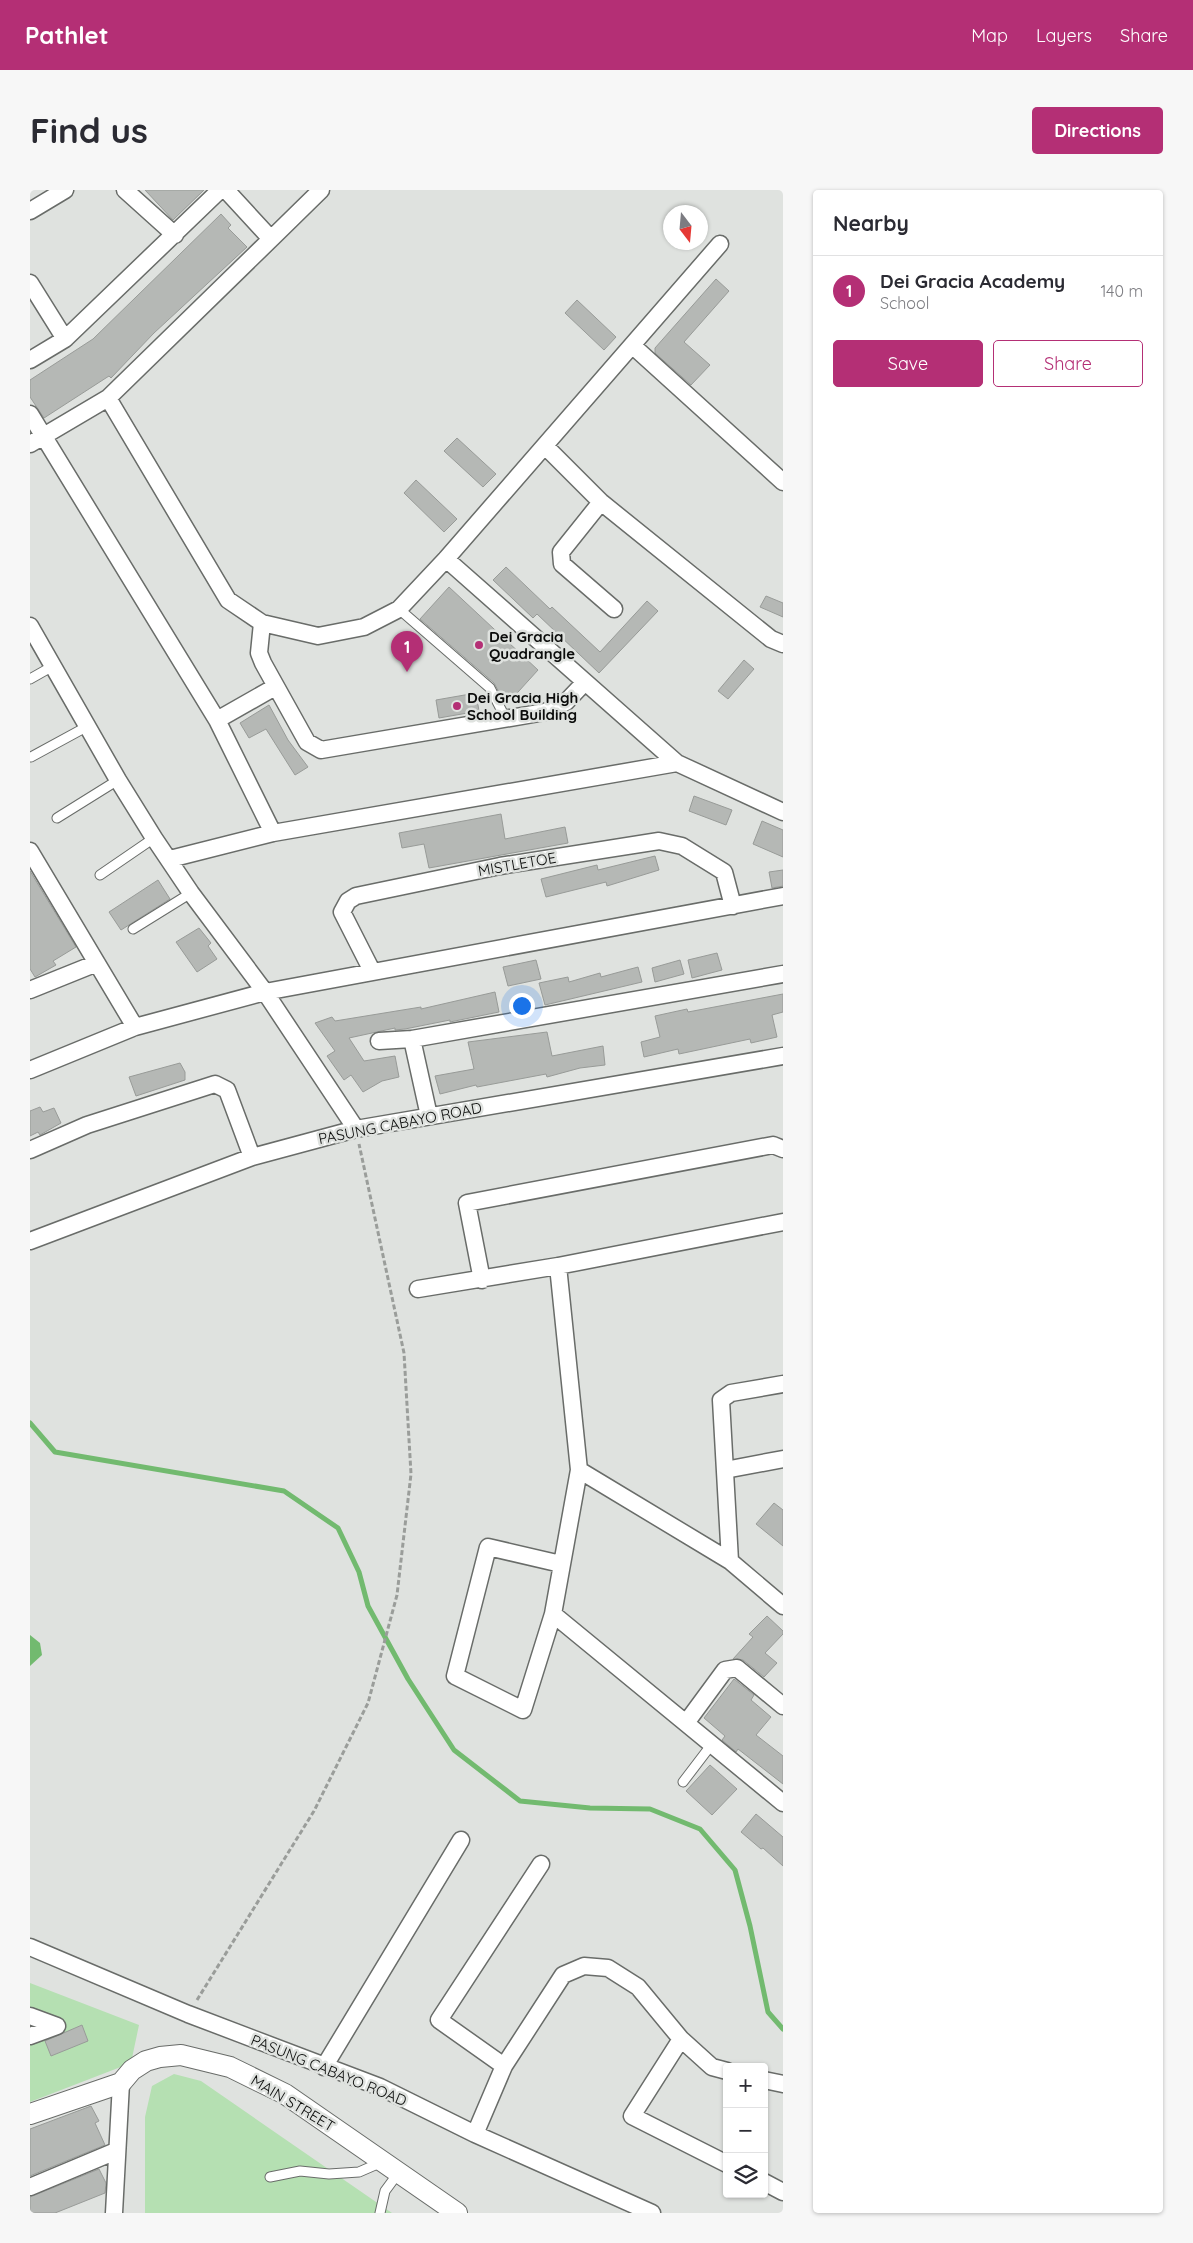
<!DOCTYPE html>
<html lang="en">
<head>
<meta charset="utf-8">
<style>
	body { margin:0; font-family:Quicksand,sans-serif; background:#f7f7f7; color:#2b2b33 }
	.controls { position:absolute; right:15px; bottom:15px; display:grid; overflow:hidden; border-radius:5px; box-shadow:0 1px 4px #0004 }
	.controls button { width:45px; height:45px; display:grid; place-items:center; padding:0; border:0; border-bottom:1px solid #e1e1e2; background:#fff; color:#2b2b33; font:25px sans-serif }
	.compass { position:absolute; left:633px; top:15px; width:45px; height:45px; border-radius:50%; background:#fff; box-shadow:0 1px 4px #0004; rotate:164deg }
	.you { position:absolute; left:491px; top:815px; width:18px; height:18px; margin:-12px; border:4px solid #fff; border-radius:50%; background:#1a73e8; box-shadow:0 0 0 8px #1a73e833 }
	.badge { display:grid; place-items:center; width:32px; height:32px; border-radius:50%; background:#b42f75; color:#fff; font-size:16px; font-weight:700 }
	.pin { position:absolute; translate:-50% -41px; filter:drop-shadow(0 1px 2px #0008) }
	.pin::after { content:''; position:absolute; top:26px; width:18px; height:15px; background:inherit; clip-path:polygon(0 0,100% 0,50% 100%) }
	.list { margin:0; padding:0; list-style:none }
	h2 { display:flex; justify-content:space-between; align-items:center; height:65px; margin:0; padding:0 20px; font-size:21px }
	h2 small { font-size:16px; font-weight:400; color:#7c7c81 }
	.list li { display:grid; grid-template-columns:32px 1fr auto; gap:15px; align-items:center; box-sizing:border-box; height:70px; padding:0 20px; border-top:1px solid #e1e1e2 }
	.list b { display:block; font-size:19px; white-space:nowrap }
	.list p { margin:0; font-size:16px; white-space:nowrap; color:#7c7c81 }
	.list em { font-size:16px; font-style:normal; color:#7c7c81 }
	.actions { display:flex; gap:10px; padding:15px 20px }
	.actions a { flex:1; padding:11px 0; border:1px solid #b42f75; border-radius:5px; text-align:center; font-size:18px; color:#b42f75 }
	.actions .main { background:#b42f75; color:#fff }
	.icon { flex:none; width:28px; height:28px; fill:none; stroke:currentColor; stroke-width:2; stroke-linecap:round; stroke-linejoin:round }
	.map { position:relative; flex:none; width:753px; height:2023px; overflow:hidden; border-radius:5px }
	header { display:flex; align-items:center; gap:30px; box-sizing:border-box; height:70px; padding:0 25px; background:#b42f75; color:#fff }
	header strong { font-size:24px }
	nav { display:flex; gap:28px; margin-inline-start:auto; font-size:18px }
	.intro { display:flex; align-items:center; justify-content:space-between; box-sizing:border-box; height:120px; padding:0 30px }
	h1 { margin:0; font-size:35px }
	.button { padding:12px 22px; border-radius:5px; background:#b42f75; color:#fff; font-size:18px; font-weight:700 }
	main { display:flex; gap:30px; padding:0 30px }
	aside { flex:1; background:#fff; border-radius:5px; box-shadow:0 1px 4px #0004 }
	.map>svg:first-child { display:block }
	.green { fill:#b5e0b2 }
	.water { fill:#72ba6f }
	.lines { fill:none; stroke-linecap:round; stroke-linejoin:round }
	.stream { stroke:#72ba6f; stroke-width:5 }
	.building { fill:#b5b8b5; stroke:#989b98 }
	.service-casing { stroke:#696c69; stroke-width:11 }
	.minor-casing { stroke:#696c69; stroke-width:19 }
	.tertiary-casing { stroke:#696c69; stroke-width:22 }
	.path { stroke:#9a9d9a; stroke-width:3; stroke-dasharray:5 2.5; stroke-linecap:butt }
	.service { stroke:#fff; stroke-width:9 }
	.minor { stroke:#fff; stroke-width:16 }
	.tertiary { stroke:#fff; stroke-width:20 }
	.poi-dot { fill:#b42f75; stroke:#dfe2df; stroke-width:2 }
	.labels { text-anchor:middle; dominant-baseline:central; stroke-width:5; stroke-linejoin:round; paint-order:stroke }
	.poi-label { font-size:15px; font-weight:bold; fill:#0b0c0b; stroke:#dfe2df; text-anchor:start }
	.street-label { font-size:15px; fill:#0b0c0b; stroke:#dfe2df }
</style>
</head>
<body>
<header>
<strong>Pathlet</strong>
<nav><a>Map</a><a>Layers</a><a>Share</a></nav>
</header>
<div class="intro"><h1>Find us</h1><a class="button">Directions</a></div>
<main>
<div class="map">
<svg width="753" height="2023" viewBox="0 0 753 2023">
	<rect width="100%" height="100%" fill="#dfe2df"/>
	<path class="green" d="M0,1793L109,1835L101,1873L0,1912Z
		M144,1884L171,1891L362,2023H115V1927L122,1896Z"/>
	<path class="water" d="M0,1445L10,1453L12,1465L0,1476Z"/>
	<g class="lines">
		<path class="stream" d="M0,1233L25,1262L254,1301L308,1338L329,1382L338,1416L378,1489L424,1560L490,1611L560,1618L620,1619L670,1639L705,1680L720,1736L738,1822L753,1839"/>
	</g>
	<path class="building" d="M115,0H174L143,30Z
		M191,24L201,35L198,38L217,57L124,143L81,188L79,186L14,228L0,207V190L63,149Z
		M686,89L699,101L654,152L680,175L661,195L625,163V158Z
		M547,110L586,147L574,160L535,123Z
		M427,248L466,284L453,297L414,261Z
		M386,290L427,329L414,342L374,303Z
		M476,377L520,419L522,417L570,462L617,411L628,421L569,483L507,424L503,428L463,390Z
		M419,397L508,480L479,512L470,504L464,493L390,429Z
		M736,406L753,413V427L730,417Z
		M714,470L724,479L698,509L688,501Z
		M446,503L449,521L409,528L406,510Z
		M239,515L258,550L278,577L265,585L236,539L219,548L210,533Z
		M664,606L702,620L696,635L659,621Z
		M471,624L475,649L535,637L538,653L399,678L394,654L372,658L369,643Z
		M732,631L753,640V667L723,654Z
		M625,666L629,680L577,696L576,692L516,707L511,689L567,675L568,680Z
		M753,680V696L742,698L739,682Z
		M0,681L46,757L23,771L26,775L5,787L0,779Z
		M128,690L140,709L91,740L79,722Z
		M169,738L181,753L178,756L187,769L167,782L146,752Z
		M687,763L692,780L662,788L658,770Z
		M506,770L511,789L478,796L473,777Z
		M650,770L654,784L625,792L622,778Z
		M608,777L612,792L515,815L509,793L538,787L539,792L570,783L571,787Z
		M465,802L469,822L420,832V830L375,839L365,840V838L319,848L334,871L365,866L369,887L352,891L333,902L321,885L314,890L297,866L305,861L285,833L302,827L305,831L391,817V819Z
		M753,804V822L742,825L747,847L721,853L720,849L649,864L648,859L614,867L611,852L630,847L625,826L657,819L658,822Z
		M517,842L522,866L573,856L575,875L550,878L517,887L516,884L447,897L446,895L410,904L405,886L444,879L438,852Z
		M150,873L155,882V890L106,906L99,887Z
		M10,917L13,922L24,918L31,933L10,945L8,942L0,946V921Z
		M744,1313L753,1320V1356L726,1334Z
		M737,1426L753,1441V1444L735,1463L747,1473L734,1487L713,1470L703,1469L723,1447L719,1444Z
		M704,1489L724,1505L721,1510L741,1527L726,1545L753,1566V1594L708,1559L706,1562L692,1550L695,1546L674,1528Z
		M680,1575L707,1599L682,1625L656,1601Z
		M726,1624L753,1647V1676L733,1658L731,1659L711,1642Z
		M52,1835L58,1851L21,1866L15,1851Z
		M61,1916L69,1931L65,1933L75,1955L0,1986V1939Z
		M69,1979L76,1993L75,2003L25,2023H0V2007Z"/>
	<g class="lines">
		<g class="service-casing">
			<path id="service" d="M369,419L460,498L476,529
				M0,489L23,476
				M1,567L58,536
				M27,628L88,590
				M70,685L124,648
				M103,739L161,703
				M653,1592L682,1554
				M240,1987L270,1981L299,1984L329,1982L352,1972
				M350,2023L355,2001L369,1982"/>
		</g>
		<g class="minor-casing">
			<path id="minor" d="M95,0L145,45
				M0,21L35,0
				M241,49L291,0
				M0,93L35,149
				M603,156L753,292
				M0,170L35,149L190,0
				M78,208L198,410L232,433L288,446L334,437L369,419L416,369L690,54
				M0,224L187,530L243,643
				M0,254L78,208L241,49L196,0
				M515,256L571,312L741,449L753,454
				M571,312L531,362L532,374L584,419
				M416,369L647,573L753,622
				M232,433L229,463L233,473L277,552L291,560L515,522L536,512L555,492
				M0,436L88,590L124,648L161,703L235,802L326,939
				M187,530L245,497
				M0,661L105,837
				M140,669L243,643L647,573
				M342,781L312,722L318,711L326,706L470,676L629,651L652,656L694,682L703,716
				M0,800L67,773
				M382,849L399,926
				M349,851L382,849L753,784
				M0,880L105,837L235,802L753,706
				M0,960L57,935L185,894L197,900L222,967
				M0,1051L222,967L326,939L753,866
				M528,1076L549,1280L523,1424L493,1520L425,1486L458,1357L531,1374
				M452,1090L437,1013L743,955L753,959
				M388,1099L528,1076L753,1032
				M549,1280L700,1371L753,1416
				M695,1280L753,1269
				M700,1371L691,1210L701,1203L753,1194
				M523,1424L753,1613
				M656,1533L695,1480L707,1478L753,1516
				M0,1757L158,1824L350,1897L445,1944L622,2023
				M0,1826L27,1836L0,1846
				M651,1849L602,1926L697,1974
				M474,1876L409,1830L511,1674
				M294,1877L431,1650
				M734,1890L753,1894
				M445,1944L474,1876L533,1785L554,1776L578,1778L608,1797L651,1849L682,1877L697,1881
				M734,1992L753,2002
				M0,1997L86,1961
				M84,2023L91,1893"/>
		</g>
		<g class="tertiary-casing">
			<path id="tertiary" d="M0,1924L91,1893L102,1880L116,1871L130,1867L151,1865L200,1877L255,1904L427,2023"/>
		</g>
		<path class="path" d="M167,1810L284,1621L338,1513L367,1405L381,1284L374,1163L329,954"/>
		<use href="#service" class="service"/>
		<use href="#minor" class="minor"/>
		<use href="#tertiary" class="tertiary"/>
	</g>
	<g class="poi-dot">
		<circle cx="449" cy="455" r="5"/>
		<circle cx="427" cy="516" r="5"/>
	</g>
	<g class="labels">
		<g class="poi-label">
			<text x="459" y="446">Dei Gracia<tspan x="459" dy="17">Quadrangle</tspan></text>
			<text x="437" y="507">Dei Gracia High<tspan x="437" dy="17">School Building</tspan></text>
		</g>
		<g class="street-label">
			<text transform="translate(487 674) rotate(-10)">MISTLETOE</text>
			<text transform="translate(370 933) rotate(-11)">PASUNG CABAYO ROAD</text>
			<text transform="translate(299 1880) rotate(22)">PASUNG CABAYO ROAD</text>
			<text transform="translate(263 1913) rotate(31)">MAIN STREET</text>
		</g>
	</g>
</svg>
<div class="controls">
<button>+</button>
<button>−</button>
<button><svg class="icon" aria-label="layers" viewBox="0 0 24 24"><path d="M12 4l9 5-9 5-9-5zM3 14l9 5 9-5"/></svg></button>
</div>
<svg class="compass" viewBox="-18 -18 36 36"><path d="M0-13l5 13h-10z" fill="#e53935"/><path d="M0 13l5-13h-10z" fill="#7c7c81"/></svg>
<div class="you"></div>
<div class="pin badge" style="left:377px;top:482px">1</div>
</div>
<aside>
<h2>Nearby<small></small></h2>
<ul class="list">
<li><span class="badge">1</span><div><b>Dei Gracia Academy</b><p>School</p></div><em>140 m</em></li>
</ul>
<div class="actions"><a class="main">Save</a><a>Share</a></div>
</aside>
</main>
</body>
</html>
